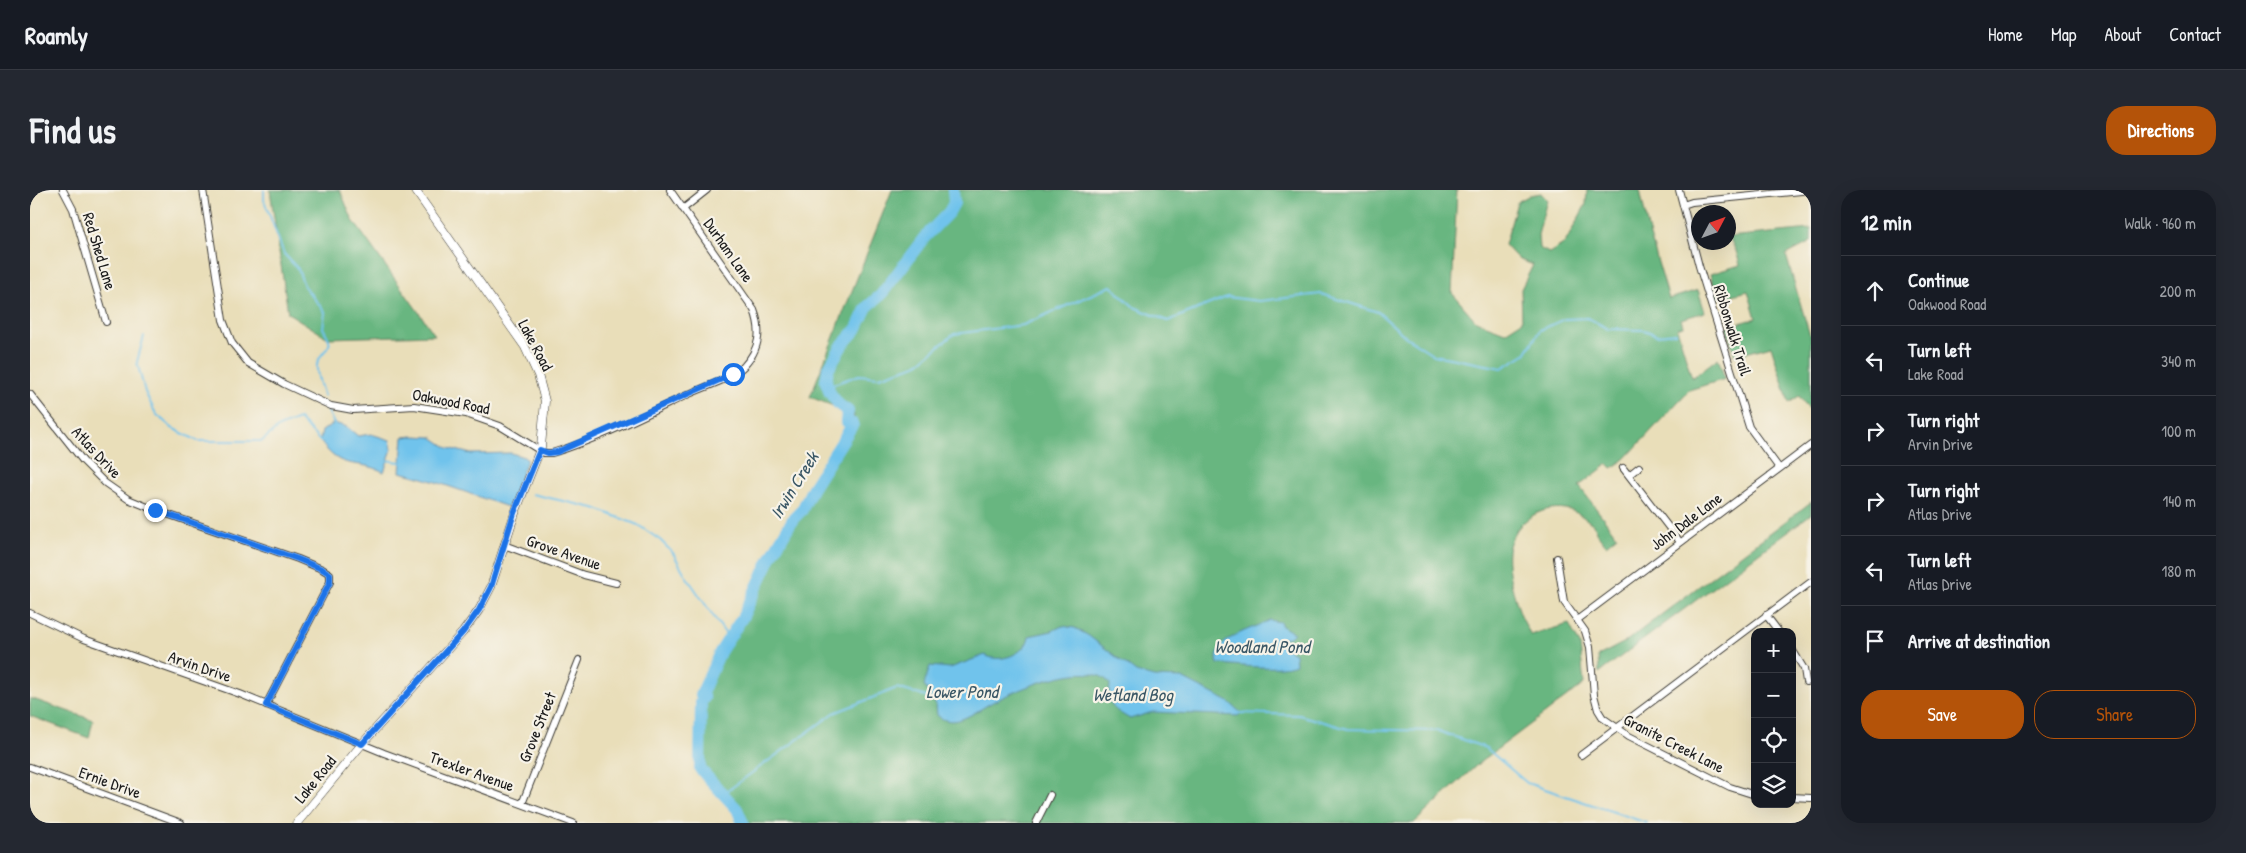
<!DOCTYPE html>
<html lang="en">
<head>
<meta charset="utf-8">
<style>
	body { margin:0; font-family:"Patrick Hand",sans-serif; background:#242831; color:#f1f3f6 }
	.controls { position:absolute; right:15px; bottom:15px; display:grid; overflow:hidden; border-radius:10px; box-shadow:0 5px 20px #0002 }
	.controls button { width:45px; height:45px; display:grid; place-items:center; padding:0; border:0; border-bottom:1px solid #363941; background:#171b24; color:#f1f3f6; font:25px sans-serif }
	.compass { position:absolute; left:1661px; top:15px; width:45px; height:45px; border-radius:50%; background:#171b24; box-shadow:0 5px 20px #0002; rotate:49deg }
	.stop { position:absolute; width:15px; height:15px; margin:-11px; border:4px solid #1a73e8; border-radius:50%; background:#fff }
	.stop.end { background:#1a73e8; border-color:#fff; box-shadow:0 1px 5px #0008 }
	.list { margin:0; padding:0; list-style:none }
	h2 { display:flex; justify-content:space-between; align-items:center; height:65px; margin:0; padding:0 20px; font-size:21px }
	h2 small { font-size:16px; font-weight:400; color:#9ea1a6 }
	.list li { display:grid; grid-template-columns:32px 1fr auto; gap:15px; align-items:center; box-sizing:border-box; height:70px; padding:0 20px; border-top:1px solid #363941 }
	.list b { display:block; font-size:19px; white-space:nowrap }
	.list p { margin:0; font-size:16px; white-space:nowrap; color:#9ea1a6 }
	.list em { font-size:16px; font-style:normal; color:#9ea1a6 }
	.actions { display:flex; gap:10px; padding:15px 20px }
	.actions a { flex:1; padding:11px 0; border:1px solid #b45309; border-radius:20px; text-align:center; font-size:18px; color:#b45309 }
	.actions .main { background:#b45309; color:#fff }
	.icon { flex:none; width:28px; height:28px; fill:none; stroke:currentColor; stroke-width:2; stroke-linecap:round; stroke-linejoin:round }
	.map { position:relative; flex:none; width:1781px; height:633px; overflow:hidden; border-radius:20px }
	header { display:flex; align-items:center; gap:30px; box-sizing:border-box; height:70px; padding:0 25px; background:#171b24; border-bottom:1px solid #363941 }
	header strong { font-size:24px }
	nav { display:flex; gap:28px; margin-inline-start:auto; font-size:18px }
	.intro { display:flex; align-items:center; justify-content:space-between; box-sizing:border-box; height:120px; padding:0 30px }
	h1 { margin:0; font-size:35px }
	.button { padding:12px 22px; border-radius:20px; background:#b45309; color:#fff; font-size:18px; font-weight:700 }
	main { display:flex; gap:30px; padding:0 30px }
	aside { flex:1; background:#171b24; border-radius:20px; box-shadow:0 5px 20px #0002 }
	.map>svg:first-child { display:block }
	.forest { fill:#68b680; stroke:#42694e }
	.water { fill:#70c3ec; stroke:#467084 }
	.lines { fill:none; stroke-linecap:round; stroke-linejoin:round }
	.stream { stroke:#70c3ec; stroke-width:2 }
	.river { stroke:#70c3ec; stroke-width:12 }
	.minor-casing { stroke:#3b3934; stroke-width:8 }
	.tertiary-casing { stroke:#3b3934; stroke-width:9 }
	.minor { stroke:#fff; stroke-width:6 }
	.tertiary { stroke:#fff; stroke-width:8 }
	.route { stroke:#1a73e8; stroke-width:6 }
	.labels { text-anchor:middle; dominant-baseline:central; stroke-width:4.5; stroke-linejoin:round; paint-order:stroke }
	.street-label { font-size:16px; fill:#1c1c1c; stroke:#f7f3e8 }
	.water-label { font-size:18px; font-style:italic; fill:#395665; stroke:#f7f3e8 }
</style>
</head>
<body>
<header>
<strong>Roamly</strong>
<nav><a>Home</a><a>Map</a><a>About</a><a>Contact</a></nav>
</header>
<div class="intro"><h1>Find us</h1><a class="button">Directions</a></div>
<main>
<div class="map">
<svg width="1781" height="633" viewBox="0 0 1781 633">
	<rect width="100%" height="100%" fill="#f7f3e8"/>
	<filter id="ink" filterUnits="userSpaceOnUse"><feTurbulence type="fractalNoise" baseFrequency=".02" numOctaves="2"/><feDisplacementMap in="SourceGraphic" scale="10" xChannelSelector="R" yChannelSelector="G"/><feConvolveMatrix kernelMatrix="1 2 1 2 8 2 1 2 1" color-interpolation-filters="sRGB"/></filter>
	<filter id="wash" filterUnits="userSpaceOnUse"><feTurbulence type="fractalNoise" baseFrequency=".0096" numOctaves="4" result="noise"/><feDisplacementMap in="SourceGraphic" scale="20" xChannelSelector="R" yChannelSelector="G"/><feGaussianBlur stdDeviation="1.12" result="paint"/><feColorMatrix in="noise" values="0 0 0 0 0 0 0 0 0 0 0 0 0 0 0 0 0 1.4 0 .05"/><feComposite in="paint" operator="in"/></filter>
	<g filter="url(#wash)">
		<rect width="100%" height="100%" fill="#e9deb9"/>
		<path class="forest" d="M240,0H310L322,29L405,145L298,148L258,123Z
			M862,0H1427L1422,103L1446,131L1475,142L1492,131L1491,99L1503,75L1488,69L1475,55L1487,12L1500,5L1511,3L1517,10L1508,45L1509,58L1519,63L1535,53L1556,14L1557,0H1610L1618,39L1639,109L1668,100L1675,122L1651,129L1653,136L1647,138L1662,188L1688,168L1695,189L1659,200L1595,269L1582,278L1578,274L1549,296L1587,346L1576,355L1566,342L1565,336C1556,329 1547,321 1535,319C1510,315 1485,333 1479,356C1473,377 1489,427 1501,445L1539,434L1550,455L1554,494L1449,573L1384,633H713L707,619L670,579L671,512L673,508L671,505L690,462L712,428L742,365L763,329L772,320L782,299L823,234L824,224L780,207Z
			M1781,39V52L1756,65L1781,149V222L1769,206L1759,213L1741,156L1705,166L1696,137L1726,128L1718,101L1688,109L1680,84L1710,75L1706,61L1699,47Z
			M1781,312V324L1569,483L1568,466L1595,452Z
			M0,508L63,530L59,548L0,526Z"/>
		<path class="water" d="M304,233L317,237L328,246L341,244L360,250L362,259L354,282C326,268 312,283 290,251L292,241Z
			M384,246L402,247L418,258L441,264L481,263L497,268C496,275 493,279 491,286C486,300 496,307 478,317C442,305 408,291 370,282L373,247Z
			M1239,430L1250,432L1252,436L1264,443L1260,447L1250,449L1252,456L1265,463L1266,474C1251,481 1207,475 1188,474C1180,448 1222,440 1239,430Z
			M1032,436L1045,438L1059,446L1106,482L1124,487L1152,488L1199,512L1211,523L1208,526L1123,522L1100,529C1081,518 1078,516 1080,494C1062,467 989,499 967,510C954,516 942,526 929,530C921,532 913,531 907,525L906,515L894,495L900,476L920,478L955,465C969,474 997,464 999,446L1022,441Z"/>
		<g class="lines">
			<path class="stream" d="M234,0V10L254,64L268,79L274,96L295,122L293,138C306,160 297,153 288,171C284,180 291,197 294,206
				M114,146L107,172L115,202L126,224L142,238L168,251H232L249,237L269,229L291,252
				M800,203L804,194L829,185L849,187L886,175L924,144L993,135L1081,96L1104,117L1138,131L1197,107L1229,111L1291,104L1348,122L1376,147L1404,165L1472,178L1495,164L1510,140L1535,129L1558,128L1578,139L1614,140L1627,145L1646,143
				M298,221L304,234
				M355,270L370,272
				M502,304L564,318L608,335L630,350L643,363L656,386L699,449
				M1210,523L1269,525L1318,539L1408,541L1456,558L1497,593L1617,633
				M693,604L804,523L867,498L903,509"/>
			<path class="river" d="M713,633L707,619L670,579L671,512L674,508L671,505L690,462L712,428L742,365L763,329L772,320L782,299L823,234L816,231L818,221L809,215L800,203L796,191L798,179L813,154L826,140L837,117L851,105L893,49L919,22L924,13L923,0"/>
		</g>
	</g>
	<g filter="url(#ink)">
		<g class="lines">
			<g class="minor-casing">
				<path id="minor" d="M33,0L43,19L76,132
					M173,0L193,130L202,153L218,173L254,194L301,216L323,220L384,216L436,224L470,236L514,263H522C569,249 615,225 659,204C676,196 700,190 714,176C730,159 732,141 724,120L640,0
					M1649,0L1669,76L1719,237L1749,278
					M1653,15L1662,12L1781,0
					M653,19L677,0
					M0,204L53,271L75,293L98,309L125,320L268,369L292,379L300,384V392L236,515
					M1593,278L1650,352
					M1599,285L1609,277
					M474,355L554,385L586,393
					M1527,368L1534,412L1555,441L1560,457L1564,505L1568,520L1573,528L1599,546L1700,597L1725,605
					M0,423L54,449L210,504L354,563L543,633
					M1736,425L1749,442
					M1547,430L1781,255
					M1762,459L1774,479L1776,492
					M1551,565L1781,392
					M0,577L151,633
					M1762,607L1781,608
					M492,614L549,470
					M1006,633L1020,605"/>
			</g>
			<g class="tertiary-casing">
				<path id="tertiary" d="M267,633L332,554L433,442L449,420L461,397L485,323L511,257L515,211L508,185L495,157L385,0"/>
			</g>
			<use href="#minor" class="minor"/>
			<use href="#tertiary" class="tertiary"/>
		</g>
	</g>
	<g class="lines" filter="url(#ink)">
		<path class="route" d="M125,320L268,369L292,379L300,384V392L236,515L332,554L433,442L449,420L461,397L484,323L510,260L518,263L527,262L703,184"/>
	</g>
	<g class="labels">
		<g class="street-label">
			<text transform="translate(699 60) rotate(55)">Durham Lane</text>
			<text transform="translate(70 61) rotate(73)">Red Shed Lane</text>
			<text transform="translate(1703 140) rotate(73)">Ribbonwalk Trail</text>
			<text transform="translate(506 155) rotate(62)">Lake Road</text>
			<text transform="translate(421 211) rotate(11)">Oakwood Road</text>
			<text transform="translate(67 262) rotate(47)">Atlas Drive</text>
			<text transform="translate(1656 331) rotate(-37)">John Dale Lane</text>
			<text transform="translate(534 362) rotate(19)">Grove Avenue</text>
			<text transform="translate(170 476) rotate(19)">Arvin Drive</text>
			<text transform="translate(507 537) rotate(-68)">Grove Street</text>
			<text transform="translate(1644 553) rotate(27)">Granite Creek Lane</text>
			<text transform="translate(442 581) rotate(20)">Trexler Avenue</text>
			<text transform="translate(285 589) rotate(-51)">Lake Road</text>
			<text transform="translate(80 592) rotate(20)">Ernie Drive</text>
		</g>
		<g class="water-label">
			<text transform="translate(764 295) rotate(-58)">Irwin Creek</text>
			<text x="1232" y="456">Woodland Pond</text>
			<text x="932" y="501">Lower Pond</text>
			<text x="1103" y="504">Wetland Bog</text>
		</g>
	</g>
</svg>
<div class="controls">
<button>+</button>
<button>−</button>
<button><svg class="icon" aria-label="locate" viewBox="0 0 24 24"><circle cx="12" cy="12" r="6"/><path d="M12 2v4M12 18v4M2 12h4M18 12h4"/></svg></button>
<button><svg class="icon" aria-label="layers" viewBox="0 0 24 24"><path d="M12 4l9 5-9 5-9-5zM3 14l9 5 9-5"/></svg></button>
</div>
<svg class="compass" viewBox="-18 -18 36 36"><path d="M0-13l5 13h-10z" fill="#e53935"/><path d="M0 13l5-13h-10z" fill="#9ea1a6"/></svg>
<div class="stop" style="left:703px;top:184px"></div>
<div class="stop end" style="left:125px;top:320px"></div>
</div>
<aside>
<h2>12 min<small>Walk · 960 m</small></h2>
<ul class="list">
<li><svg class="icon" aria-label="ahead" viewBox="0 0 24 24"><path d="M12 20V5M6 11l6-6 6 6"/></svg><div><b>Continue</b><p>Oakwood Road</p></div><em>200 m</em></li>
<li><svg class="icon" aria-label="left" viewBox="0 0 24 24"><path d="M17 20v-9H6M10 6l-5 5 5 5"/></svg><div><b>Turn left</b><p>Lake Road</p></div><em>340 m</em></li>
<li><svg class="icon" aria-label="right" viewBox="0 0 24 24"><path d="M7 20v-9h11M14 6l5 5-5 5"/></svg><div><b>Turn right</b><p>Arvin Drive</p></div><em>100 m</em></li>
<li><svg class="icon" aria-label="right" viewBox="0 0 24 24"><path d="M7 20v-9h11M14 6l5 5-5 5"/></svg><div><b>Turn right</b><p>Atlas Drive</p></div><em>140 m</em></li>
<li><svg class="icon" aria-label="left" viewBox="0 0 24 24"><path d="M17 20v-9H6M10 6l-5 5 5 5"/></svg><div><b>Turn left</b><p>Atlas Drive</p></div><em>180 m</em></li>
<li><svg class="icon" aria-label="arrive" viewBox="0 0 24 24"><path d="M6 21V4h12l-3 4 3 4H6"/></svg><div><b>Arrive at destination</b></div></li>
</ul>
<div class="actions"><a class="main">Save</a><a>Share</a></div>
</aside>
</main>
</body>
</html>
